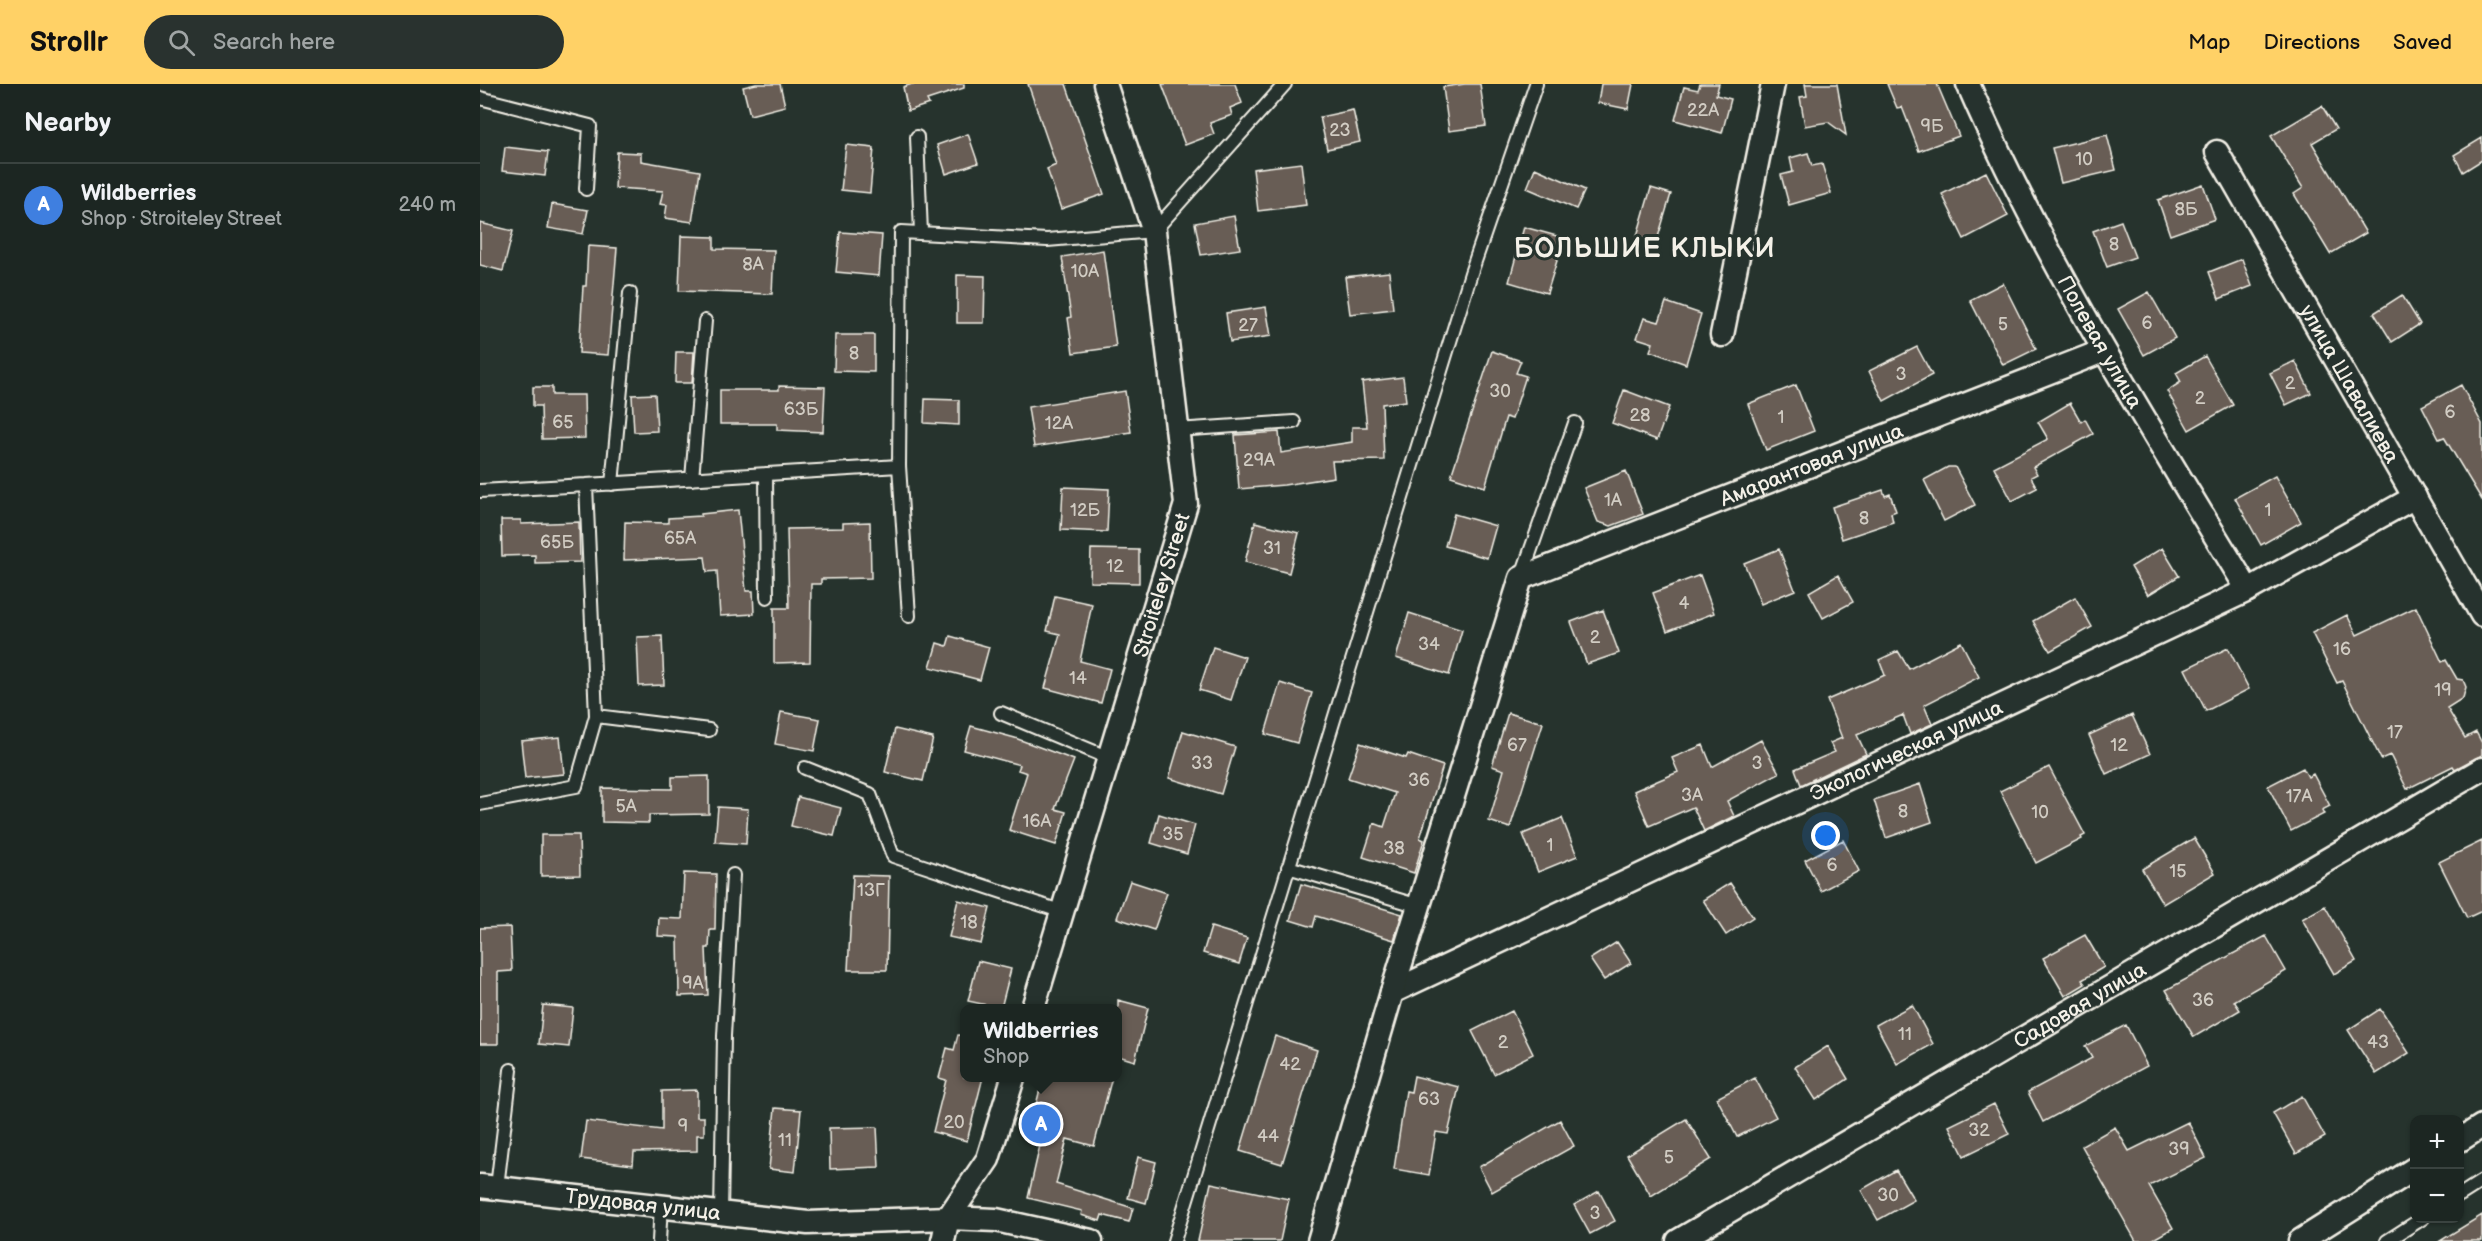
<!DOCTYPE html>
<html lang="en">
<head>
<meta charset="utf-8">
<style>
	body { margin:0; font-family:"Balsamiq Sans",sans-serif; background:#29322f; color:#f1f3f6 }
	.controls { position:absolute; right:18px; bottom:18px; display:grid; overflow:hidden; border-radius:12px; box-shadow:0 2px 4px #0004 }
	.controls button { width:54px; height:54px; display:grid; place-items:center; padding:0; border:0; border-bottom:2px solid #3a4340; background:#1c2622; color:#f1f3f6; font:30px sans-serif }
	.you { position:absolute; left:1346px; top:752px; width:21px; height:21px; margin:-15px; border:4px solid #fff; border-radius:50%; background:#1a73e8; box-shadow:0 0 0 9px #1a73e833 }
	.badge { display:grid; place-items:center; width:39px; height:39px; border-radius:50%; background:#ffd166; color:#fff; font-size:20px; font-weight:700 }
	.pin { position:absolute; translate:-50% -50%; border:3px solid #fff; box-shadow:0 2px 6px #0006 }
	.popup { position:absolute; left:480px; top:920px; width:162px; height:78px; box-sizing:border-box; display:grid; place-content:center; border-radius:12px; background:#1c2622; filter:drop-shadow(0 2px 4px #0005); font-size:20px; white-space:nowrap; color:#a0a5a5 }
	.popup b { font-size:22px; color:#f1f3f6 }
	.popup::after { content:''; position:absolute; left:50%; top:100%; margin-left:-12px; border:12px solid transparent; border-top-color:#1c2622 }
	.list { margin:0; padding:0; list-style:none }
	h2 { display:flex; justify-content:space-between; align-items:center; height:78px; margin:0; padding:0 24px; font-size:26px }
	h2 small { font-size:20px; font-weight:400; color:#a0a5a5 }
	.list li { display:grid; grid-template-columns:39px 1fr auto; gap:18px; align-items:center; box-sizing:border-box; height:84px; padding:0 24px; border-top:2px solid #3a4340 }
	.list b { display:block; font-size:22px; white-space:nowrap }
	.list p { margin:0; font-size:20px; white-space:nowrap; color:#a0a5a5 }
	.list em { font-size:20px; font-style:normal; color:#a0a5a5 }
	.icon { flex:none; width:33px; height:33px; fill:none; stroke:currentColor; stroke-width:2; stroke-linecap:round; stroke-linejoin:round }
	.map { position:relative; flex:none; width:2002px; height:1157px; overflow:hidden }
	header { display:flex; align-items:center; gap:36px; box-sizing:border-box; height:84px; padding:0 30px; background:#ffd166; color:#111 }
	header strong { font-size:28px }
	nav { display:flex; gap:33px; margin-inline-start:auto; font-size:21px }
	.search { width:420px; height:54px; background:#29322f; display:flex; align-items:center; gap:15px; box-sizing:border-box; padding:0 21px; border-radius:33px; color:#a0a5a5; font-size:22px }
	main { display:flex }
	aside { flex:1; background:#1c2622 }
	.map>svg:first-child { display:block }
	.building { fill:#685d54; stroke:#f4f1e8; stroke-width:1.5 }
	.lines { fill:none; stroke-linecap:round; stroke-linejoin:round }
	.lane-casing { stroke:#f4f1e8; stroke-width:16 }
	.street-casing { stroke:#f4f1e8; stroke-width:27 }
	.lane { stroke:#26332d; stroke-width:12 }
	.street { stroke:#26332d; stroke-width:22 }
	.labels { text-anchor:middle; dominant-baseline:central; stroke-width:6; stroke-linejoin:round; paint-order:stroke }
	.number-label { font-size:18px; fill:#d1ccc3 }
	.street-label { font-size:21px; fill:#f4f1e8; stroke:#26332d }
	.district-label { font-size:27px; font-weight:bold; letter-spacing:1.5px; fill:#f4f1e8; stroke:#26332d }
</style>
</head>
<body>
<header>
<strong>Strollr</strong>
<div class="search"><svg class="icon" aria-label="search" viewBox="0 0 24 24"><circle cx="10" cy="10" r="6"/><path d="M15 15l6 6"/></svg>Search here</div>
<nav><a>Map</a><a>Directions</a><a>Saved</a></nav>
</header>
<main>
<aside>
<h2>Nearby<small></small></h2>
<ul class="list">
<li><span class="badge" style="background:#3f7fe0">A</span><div><b>Wildberries</b><p>Shop · Stroiteley Street</p></div><em>240 m</em></li>
</ul>
</aside>
<div class="map">
<svg width="2002" height="1157" viewBox="0 0 2002 1157">
	<rect width="100%" height="100%" fill="#26332d"/>
	<filter id="ink" filterUnits="userSpaceOnUse"><feTurbulence type="fractalNoise" baseFrequency=".0167" numOctaves="2"/><feDisplacementMap in="SourceGraphic" scale="12" xChannelSelector="R" yChannelSelector="G"/><feConvolveMatrix kernelMatrix="1 2 1 2 8 2 1 2 1" color-interpolation-filters="sRGB"/></filter>
	<g filter="url(#ink)">
		<path class="building" d="M276,0H300L305,22L270,31L263,3Z
			M432,0H484V4L447,16L449,20L428,27L423,3Z
			M548,0H586L624,110L581,125L567,85L576,81Z
			M682,0H755L762,19L750,24L752,31L730,39L734,50L705,61Z
			M985,0H1000L1006,42L969,47L963,3Z
			M1121,0H1153L1148,25L1118,19Z
			M1220,0H1239L1236,11L1251,15L1242,49L1195,36L1204,3L1218,6Z
			M1325,0H1357L1366,51L1348,38L1325,42L1320,13L1327,12Z
			M1407,0H1457L1479,52L1439,67L1422,23L1417,24Z
			M1842,22L1856,45L1832,59L1886,149L1850,170L1814,110L1823,104L1791,52Z
			M873,26L880,58L847,65L840,33Z
			M488,50L498,79L466,90L457,61Z
			M1627,51L1636,86L1581,99L1572,64Z
			M2002,54V76L1983,88L1974,71Z
			M366,61L394,64L390,109L361,106Z
			M25,63L68,68L65,92L22,87Z
			M137,68L161,69V77L220,87L212,138L185,134L187,121L180,120L183,107L135,104Z
			M1328,69L1332,82L1342,80L1351,109L1309,121L1301,91L1313,88L1310,74Z
			M821,79L826,121L778,127L773,85Z
			M1055,84L1105,106L1096,125L1047,104Z
			M1506,88L1528,132L1484,155L1462,110Z
			M1723,100L1735,135L1690,151L1678,116Z
			M1171,104L1191,110L1176,160L1157,152Z
			M72,120L108,126L103,150L68,144Z
			M754,132L760,165L721,171L715,139Z
			M1641,137L1655,173L1627,183L1613,147Z
			M0,139L33,147L23,187L0,181Z
			M1044,143L1084,154L1067,209L1029,198Z
			M360,148L402,151L399,192L356,188Z
			M201,152L234,153V165L294,166L292,210L199,207Z
			M108,162L137,164L128,271L99,269L103,202H106Z
			M623,166L636,263L593,269L588,234L591,233L582,173Z
			M1762,175L1772,202L1739,215L1729,188Z
			M909,188L913,225L870,230L865,193Z
			M477,191L505,192L504,239H477Z
			M1523,199L1556,265L1523,281L1490,216Z
			M1669,208L1695,254L1664,271L1638,225Z
			M1922,211L1940,240L1912,258L1894,229Z
			M1186,218L1221,230L1206,280L1170,267L1173,259L1157,254L1164,234L1179,238Z
			M786,223L791,252L750,258L746,229Z
			M355,251H394V288L354,287Z
			M1437,263L1452,291L1404,317L1389,287Z
			M1012,267L1041,277L1036,289L1046,292L1032,335L1026,333L1005,403L971,392Z
			M196,268H214L212,299H195Z
			M1725,272L1753,321L1709,346L1687,307L1701,298L1696,289Z
			M1815,277L1831,309L1806,321L1790,289Z
			M923,293L926,317L902,320L904,376L852,377L854,393L804,401L759,405L755,351L799,348L801,369L872,358V343H887L882,298Z
			M1316,301L1334,347L1286,366L1268,320Z
			M1981,301L2002,340V416L1964,353L1959,355L1942,322Z
			M299,302L345,303L343,348L297,346V340H240V306H299Z
			M53,303H72V311H104L105,354L62,355L61,322H53Z
			M1144,306L1189,323L1177,356L1132,339Z
			M645,307L651,348L554,363L548,323Z
			M175,310L177,347L154,348L152,311Z
			M445,315L479,316V341L444,339Z
			M1590,319L1601,338L1605,335L1613,350L1553,383L1557,390L1551,393L1557,404L1532,417L1514,383L1568,355L1558,338Z
			M1468,383H1475L1495,421L1464,437L1444,396Z
			M1146,387L1163,430L1131,442L1118,438L1104,404Z
			M1795,392L1821,438L1781,461L1755,414Z
			M583,403L629,405L627,448L581,446Z
			M1403,406L1405,412L1410,410L1416,427L1411,429L1413,438L1362,455L1352,423Z
			M258,426L266,507H273L274,530L240,532L237,487L227,488L225,473L144,476L145,438L188,439V434L221,432V430Z
			M974,430L1016,442L1007,474L965,462Z
			M21,436H41V440L99,438L100,478L55,479V471L22,472Z
			M390,438L391,494L341,495V500H331L330,578L294,579V524H309L307,445L363,444V439Z
			M775,438L819,449L809,489L765,478Z
			M1682,464L1699,492L1668,511L1651,483Z
			M611,465L659,466V499L610,498Z
			M1299,465L1315,506L1281,520L1264,479Z
			M1220,491L1234,529L1187,547L1173,509Z
			M1358,491L1373,518L1343,534L1329,508Z
			M575,512L612,520L600,577L630,585L621,619L565,604L580,550L567,547Z
			M1595,513L1612,543L1570,567L1553,537Z
			M1936,523L1962,578L1966,576L1977,595L1983,596L1986,603L1983,614L1967,624L1985,654L1996,648L2002,659V671L1975,685L1973,682L1927,705L1910,671L1901,675L1862,597L1857,599L1832,549L1867,531L1877,551Z
			M1123,526L1139,569L1107,580L1091,538Z
			M929,529L982,546L969,591L916,574Z
			M182,552L184,601L159,602L157,553Z
			M470,552L509,563L500,596L450,583L457,559L467,562Z
			M1481,558L1499,593L1444,621L1452,640L1430,650L1423,631L1377,651L1386,670L1321,701L1315,685L1355,668L1350,659L1362,654L1347,616L1405,591L1399,576L1418,567L1429,585Z
			M733,563L765,573L751,616L719,606Z
			M1748,564L1769,605L1726,627L1705,585Z
			M800,599L832,609L817,659L785,650Z
			M301,628L340,635L334,667L295,660Z
			M1028,629L1063,639L1030,744L1009,737L1024,686L1012,682Z
			M1652,631L1670,670L1626,690L1609,651Z
			M491,642L535,654L594,676L575,725L586,728L576,761L529,746L547,689L538,686L540,681L484,666Z
			M415,645L453,654L443,697L405,688Z
			M703,647L755,663L741,710L689,694Z
			M80,653L84,690L45,694L41,657Z
			M1281,656L1299,689L1247,717L1254,732L1224,747L1213,723L1169,742L1154,707L1198,688L1192,674L1223,661L1232,683Z
			M880,659L926,674L928,670L963,682L940,754L944,756L934,789L883,773L894,739L904,743L915,709L868,694Z
			M1569,683L1605,751L1601,753L1602,755L1556,779L1520,707Z
			M1823,684L1828,693L1833,690L1850,722L1842,726L1844,730L1811,747L1788,702Z
			M229,692V730L169,731V739L122,738V704L192,705V693Z
			M1440,700L1452,738L1406,754L1394,716Z
			M318,713L361,724L354,752L311,742Z
			M238,723L268,725L266,760L235,758Z
			M679,730L715,741L707,770L671,759Z
			M1082,734L1097,772L1058,788L1043,750Z
			M61,751H99L100,791L61,792Z
			M1714,754L1735,789L1683,820L1662,785Z
			M1363,756L1379,787L1341,807L1325,776Z
			M2002,757V827L1987,834L1959,778Z
			M204,789L236,790L235,846H230L229,864H226L228,911L199,912L198,853L178,852L179,834L202,835Z
			M373,791L409,792L407,886H368Z
			M650,797L687,809L674,846L637,834Z
			M1250,799L1273,833L1246,851L1223,816Z
			M821,800L922,830L914,856L836,832L833,843L810,836Z
			M478,816L510,824L501,860L469,853Z
			M1845,822L1876,877L1854,890L1822,835Z
			M30,843L32,887L18,888V960H0V844Z
			M731,843L767,854L759,880L723,869Z
			M1605,851L1624,883L1602,896L1605,900L1585,912L1563,874Z
			M1786,852L1806,887L1754,917L1760,926L1714,953L1686,906Z
			M1137,858L1151,879L1124,896L1110,875Z
			M498,877L531,885L521,924L488,917Z
			M638,916L668,924L655,977L638,972Z
			M63,921L93,924L89,963L59,960Z
			M1432,921L1453,960L1417,980L1396,941Z
			M1900,925L1929,969L1896,990L1868,946Z
			M1032,927L1053,970L1014,990L992,947Z
			M1646,941L1667,982L1563,1038L1548,1008L1612,974L1605,962Z
			M478,951L484,952V993H503L487,1057L453,1048L466,996L459,994L467,964L474,966Z
			M795,952L837,966L802,1080L760,1067Z
			M1348,962L1368,995L1336,1016L1315,983Z
			M934,992L979,1003L968,1050L956,1048L949,1091L914,1085L926,1007L931,1008Z
			M563,993H632L614,1062L587,1055L576,1100L653,1124L649,1138L622,1131L620,1137L601,1131L602,1127L548,1114L563,1048L550,1045Z
			M1275,994L1296,1033L1257,1053L1237,1014Z
			M217,1006V1033H224V1051H217V1067L154,1068L153,1081L101,1075L106,1037L182,1046V1007Z
			M1822,1012L1845,1053L1816,1070L1793,1029Z
			M1514,1020L1529,1050L1484,1072L1469,1042Z
			M295,1024L321,1026L315,1088L289,1085Z
			M1206,1035L1231,1075L1171,1112L1147,1071Z
			M1080,1036L1094,1062L1012,1108L999,1083Z
			M1708,1038L1726,1074L1669,1102L1693,1144L1670,1157H1656L1602,1062L1635,1043L1649,1067Z
			M397,1043L399,1083L350,1085L349,1044Z
			M658,1073L676,1078L666,1119L648,1114Z
			M1416,1086L1434,1116L1398,1136L1381,1106Z
			M731,1099L809,1115L800,1157H718Z
			M1119,1107L1135,1137L1110,1150L1094,1121Z
			M2002,1131V1157H1960Z"/>
		<g class="lines">
			<g class="lane-casing">
				<path id="lane" d="M0,14L110,42L106,105
					M437,53L441,149
					M697,346L814,338
					M419,382L429,532
					M286,390L287,513
					M212,395L225,237
					M132,400L150,209
					M0,407L106,401
					M1041,494L1095,339
					M521,629L629,674
					M229,646L116,632L106,401L419,382L421,148L567,156L674,147L805,0
					M325,684L390,710L413,772L583,828
					M0,720L96,702L116,632
					M808,783L939,822
					M17,1103L31,986
					M1980,1111L2002,1097
					M241,1129L244,952L253,791
					M179,1157L181,1121
					M694,1157L991,189L1056,0
					M1907,1157L1943,1134"/>
			</g>
			<g class="street-casing">
				<g id="street">
					<path id="s1" d="M1488,0C1565,178 1668,341 1768,506"/>
					<path id="s2" d="M1737,68L2002,531"/>
					<path d="M1242,251L1293,0"/>
					<path id="s3" d="M912,908L1768,506L1935,413"/>
					<path id="s4" d="M553,924L706,420L674,147L625,0"/>
					<path d="M1980,1056L2002,1042"/>
					<path id="s5" d="M0,1102L328,1139L468,1134L516,1136L611,1157"/>
					<path d="M463,1157L468,1134L508,1075L533,994"/>
					<path id="s6" d="M839,1157L912,908L1041,494L1623,267"/>
					<path id="s7" d="M1198,1157L2002,685"/>
					<path d="M1820,1157L1934,1085"/>
				</g>
			</g>
			<use href="#lane" class="lane"/>
			<use href="#street" class="street"/>
		</g>
	</g>
	<g class="labels">
		<g class="number-label">
			<text x="1223" y="26">22А</text>
			<text x="1452" y="42">9Б</text>
			<text x="860" y="46">23</text>
			<text x="1604" y="75">10</text>
			<text x="1706" y="125">8Б</text>
			<text x="1634" y="160">8</text>
			<text x="273" y="180">8А</text>
			<text x="605" y="187">10А</text>
			<text x="1667" y="239">6</text>
			<text x="1523" y="240">5</text>
			<text x="768" y="241">27</text>
			<text x="374" y="269">8</text>
			<text x="1421" y="290">3</text>
			<text x="1810" y="299">2</text>
			<text x="1020" y="307">30</text>
			<text x="1720" y="314">2</text>
			<text x="321" y="325">63Б</text>
			<text x="1970" y="328">6</text>
			<text x="1160" y="331">28</text>
			<text x="1301" y="333">1</text>
			<text x="83" y="338">65</text>
			<text x="579" y="339">12А</text>
			<text x="779" y="376">29А</text>
			<text x="1133" y="416">1А</text>
			<text x="605" y="426">12Б</text>
			<text x="1788" y="426">1</text>
			<text x="1384" y="434">8</text>
			<text x="200" y="454">65А</text>
			<text x="77" y="458">65Б</text>
			<text x="792" y="464">31</text>
			<text x="635" y="482">12</text>
			<text x="1204" y="519">4</text>
			<text x="1115" y="553">2</text>
			<text x="949" y="560">34</text>
			<text x="1862" y="565">16</text>
			<text x="598" y="594">14</text>
			<text x="1963" y="606">19</text>
			<text x="1915" y="648">17</text>
			<text x="1037" y="661">67</text>
			<text x="1639" y="661">12</text>
			<text x="722" y="679">33</text>
			<text x="1277" y="679">3</text>
			<text x="939" y="696">36</text>
			<text x="1212" y="711">3А</text>
			<text x="1819" y="712">17А</text>
			<text x="146" y="722">5А</text>
			<text x="1423" y="727">8</text>
			<text x="1560" y="728">10</text>
			<text x="557" y="737">16А</text>
			<text x="693" y="750">35</text>
			<text x="1070" y="761">1</text>
			<text x="914" y="764">38</text>
			<text x="1352" y="781">6</text>
			<text x="1698" y="787">15</text>
			<text x="391" y="806">13Г</text>
			<text x="489" y="838">18</text>
			<text x="213" y="899">9А</text>
			<text x="1723" y="916">36</text>
			<text x="1425" y="950">11</text>
			<text x="1023" y="958">2</text>
			<text x="1898" y="958">43</text>
			<text x="810" y="980">42</text>
			<text x="949" y="1015">63</text>
			<text x="474" y="1038">20</text>
			<text x="203" y="1042">9</text>
			<text x="1499" y="1046">32</text>
			<text x="788" y="1052">44</text>
			<text x="305" y="1056">11</text>
			<text x="1699" y="1065">39</text>
			<text x="1189" y="1073">5</text>
			<text x="1408" y="1111">30</text>
			<text x="1115" y="1129">3</text>
		</g>
		<g class="street-label">
			<text stroke="none"><textPath href="#s1" startOffset="290">Полевая улица</textPath></text>
			<text stroke="none"><textPath href="#s2" startOffset="267">улица Шавалиева</textPath></text>
			<text stroke="none"><textPath href="#s6" startOffset="1005">Амарантовая улица</textPath></text>
			<text stroke="none"><textPath href="#s4" startOffset="442">Stroiteley Street</textPath></text>
			<text stroke="none"><textPath href="#s3" startOffset="568">Экологическая улица</textPath></text>
			<text stroke="none"><textPath href="#s7" startOffset="466">Садовая улица</textPath></text>
			<text stroke="none"><textPath href="#s5" startOffset="164">Трудовая улица</textPath></text>
		</g>
		<g class="district-label">
			<text x="1165" y="165">БОЛЬШИЕ КЛЫКИ</text>
		</g>
	</g>
</svg>
<div class="controls">
<button>+</button>
<button>−</button>
</div>
<div class="you"></div>
<div class="pin badge" style="left:561px;top:1040px;background:#3f7fe0">A</div>
<div class="popup"><b>Wildberries</b>Shop</div>
</div>
</main>
</body>
</html>
